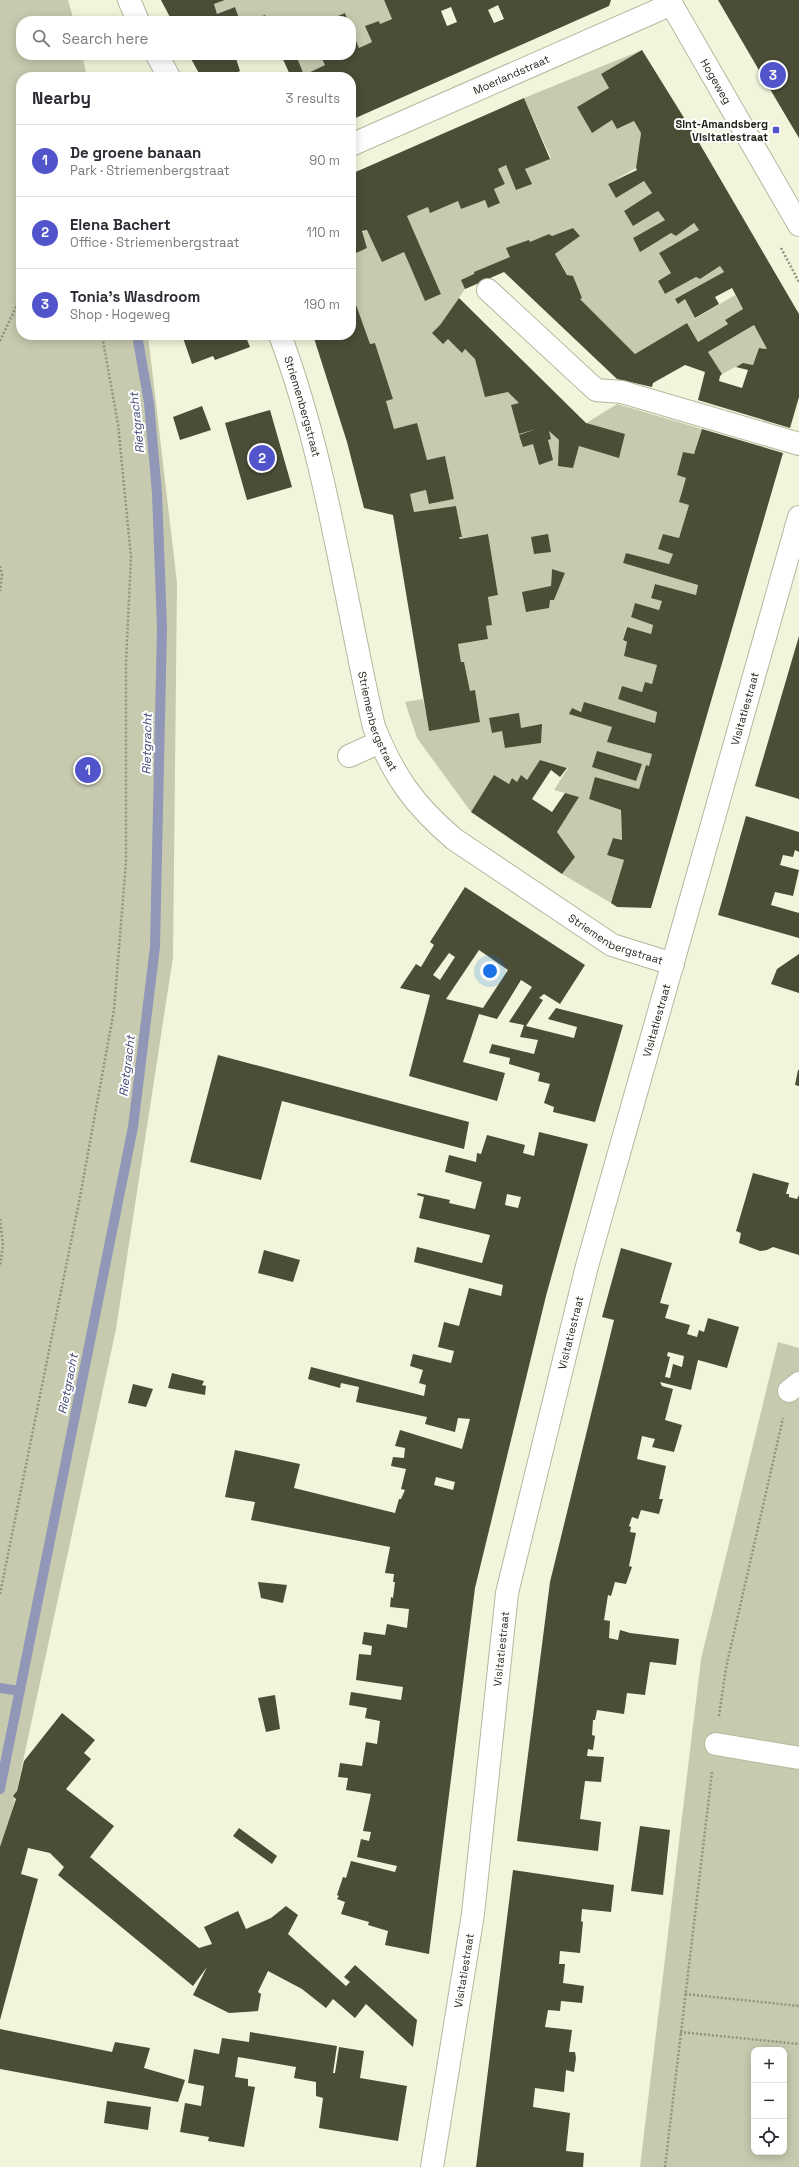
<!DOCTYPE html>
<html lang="en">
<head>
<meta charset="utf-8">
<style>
	body { margin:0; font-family:"Space Grotesk",sans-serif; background:#f7f7f7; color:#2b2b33 }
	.controls { position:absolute; right:12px; bottom:12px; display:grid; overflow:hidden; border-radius:8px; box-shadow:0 2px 10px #0003 }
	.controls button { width:36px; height:36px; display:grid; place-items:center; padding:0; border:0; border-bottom:1px solid #e1e1e2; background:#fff; color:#2b2b33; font:20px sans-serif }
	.you { position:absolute; left:490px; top:971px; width:14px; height:14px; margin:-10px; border:3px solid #fff; border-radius:50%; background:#1a73e8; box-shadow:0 0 0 6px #1a73e833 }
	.badge { display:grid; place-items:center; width:26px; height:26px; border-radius:50%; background:#5154cb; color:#fff; font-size:13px; font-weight:700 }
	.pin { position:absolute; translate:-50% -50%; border:2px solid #fff; box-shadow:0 1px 4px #0006 }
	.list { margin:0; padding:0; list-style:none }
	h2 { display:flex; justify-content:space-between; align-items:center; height:52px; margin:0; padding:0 16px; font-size:17px }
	h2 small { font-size:13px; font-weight:400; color:#7c7c81 }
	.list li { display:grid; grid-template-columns:26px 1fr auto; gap:12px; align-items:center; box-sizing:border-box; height:72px; padding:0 16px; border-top:1px solid #e1e1e2 }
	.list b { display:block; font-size:15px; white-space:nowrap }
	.list p { margin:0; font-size:13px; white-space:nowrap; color:#7c7c81 }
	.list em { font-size:13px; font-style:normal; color:#7c7c81 }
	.icon { flex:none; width:22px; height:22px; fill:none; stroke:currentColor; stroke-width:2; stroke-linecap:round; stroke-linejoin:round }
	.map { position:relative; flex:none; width:799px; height:2167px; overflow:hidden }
	.search { position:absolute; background:#fff; box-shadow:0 2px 10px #0003; left:16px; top:16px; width:340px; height:44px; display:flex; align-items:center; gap:10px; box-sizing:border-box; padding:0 14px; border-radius:16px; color:#7c7c81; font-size:15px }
	.panel { position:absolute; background:#fff; box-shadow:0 2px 10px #0003; left:16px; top:72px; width:340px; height:268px; border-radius:16px }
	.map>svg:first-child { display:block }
	.green { fill:#c7caaf; fill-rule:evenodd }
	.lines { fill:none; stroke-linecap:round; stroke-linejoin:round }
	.stream { stroke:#9197b6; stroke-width:10 }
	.building { fill:#4b4d37; fill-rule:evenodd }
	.minor-casing { stroke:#b5b89f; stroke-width:24 }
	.path { stroke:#909380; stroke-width:2.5; stroke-dasharray:2 2; stroke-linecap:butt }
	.minor { stroke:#fff; stroke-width:22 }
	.poi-dot { fill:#5154cb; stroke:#fff; stroke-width:1.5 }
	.labels { text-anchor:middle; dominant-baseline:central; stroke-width:4; stroke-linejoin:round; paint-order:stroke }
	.street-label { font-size:11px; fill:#1f2117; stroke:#fff }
	.poi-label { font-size:11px; font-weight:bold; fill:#1f2117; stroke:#fff; text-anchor:end }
	.water-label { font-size:12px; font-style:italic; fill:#414774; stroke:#fff }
</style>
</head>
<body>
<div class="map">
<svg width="799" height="2167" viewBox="0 0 799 2167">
	<rect width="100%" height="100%" fill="#f2f5db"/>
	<path class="green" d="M0,0H68L74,21H21V55H82L87,77H21V335H148L177,583L173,957L116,1329L13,1808L0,1855Z
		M225,0H384L392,19L380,24L379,21L366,26L372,42L359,48L351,28V21H348L345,13L326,21H267L265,15L249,21H240L235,7L217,14L214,4Z
		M642,50L601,74L609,88L577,107L592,132L612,120L618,129L634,121L641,133L636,168L608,184L616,198L644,181L652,193L624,211L633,226L658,211L665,220L633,238L640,251L671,233L676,236L694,223L699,230L659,253L671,273L658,281L665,294L696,277L700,279L720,266L724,272L678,304L685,299L695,318L693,320L735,295L743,309L725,320L728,324L698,342L687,323L635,354L580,299L581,298L555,254L580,236L573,228L552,236L549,234L491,278L465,289L440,325L559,440L617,404L702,429L694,454L683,452L677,475L686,478L689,505L679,538L663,534L658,549L673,554L669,564L626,553L623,563L698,585L696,595L655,584L651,597L662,601L659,610L635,603L631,616L653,625L651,634L626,627L623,640L657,665L652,684L645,682L642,692L622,686L618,699L657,712L655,723L584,702L581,712L572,708L570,713L612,727L608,742L652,754L649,766L646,765L639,789L596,777L589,799L621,810L622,840L613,838L607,855L624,860L611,903L562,874L575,857L557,832L579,797L554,790L568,768L540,760L527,780L521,776L517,782L512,778L509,784L494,776L471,812L417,738L405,702L423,699L429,731L480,721L475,691H470L464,662H461L458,644L488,639L486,626L492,625L488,597L498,595L488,534L460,539L459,537L462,536L456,506L414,512L410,494L426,490L430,504L454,499L445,456L427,460L394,429L386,401L393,399L375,343L370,344L351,303V253L352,255L367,248L362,232L367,230L404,252L425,301L441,294L407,216L428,207L458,201L461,209L485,200L488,208L500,203L494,189L505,184L498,169L506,165L516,190L531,184L525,169L551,158L524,98ZM552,569L565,573L554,600H550Z
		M296,55H320L325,65L304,75Z
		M754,325L767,349L759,348L753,365L743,363L722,374L708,352Z
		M778,1342L799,1348V2167H640L701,1659ZM754,2050H784V2152H754Z"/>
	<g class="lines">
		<path class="stream" d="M0,1688L20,1691
			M0,1789L133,1127L155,947L162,627L157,493L149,403L137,335"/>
	</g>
	<path class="building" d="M161,0H225L214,4L217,14L235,7L240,21H172Z
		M384,0H611L609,6L351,120V77H291L281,55H296L304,75L325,65L320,55H351V28L359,48L372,42L365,26L379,21L380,24L392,19ZM498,5L504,19L494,23L488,10ZM451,7L457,22L447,26L441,11Z
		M718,0H799V138L777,101Z
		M345,13L348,21H326Z
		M265,15L267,21H249Z
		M642,50L694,134L799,314V397L790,428L698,400L705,372L685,365L653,383L652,387L617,379L504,272L465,289L461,280L474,274V272L510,257L506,248L529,240L530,242L549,234L552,236L573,228L580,236L555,254L567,275L573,276L582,298L580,299L635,354L687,323L698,342L728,324L725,320L743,309L732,288L715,297L719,304L695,318L685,299L678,304L675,299L724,272L720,266L700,279L696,277L665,294L658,281L671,273L659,253L699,230L694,223L676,236L671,233L640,252L633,238L665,220L658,211L633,226L624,211L652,193L644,181L616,198L608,184L637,170L636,168L641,133L634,121L617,129L612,120L592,133L577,107L609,88L601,74ZM754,325L767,349L759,348L753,365L743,363L736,367L748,370L742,388L719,381L720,376L722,374L708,352Z
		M189,55H235L240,71L229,77H201Z
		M524,98L550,159L525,169L532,184L516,190L506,165L498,169L505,184L494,189L500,203L488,208L485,200L461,209L458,201L430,213L428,207L407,216L441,294L425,301L404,252L382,262L367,230L362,231L367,248L352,255L351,174Z
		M459,298L586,423L625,434L619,458L579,446L573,468L558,466L559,440L549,431L551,439L548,440L553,460L539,465L533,444L523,447L519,435L536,429L519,434L511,405L519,403L508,392L485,397L475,359L465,349L462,353L448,339L443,344L432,333L440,325Z
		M355,302L370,344L375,343L393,399L386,401L394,429L417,423L427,460L445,456L454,499L429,504L426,490L410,494L414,512L456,506L462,537H459L460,539L488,534L498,595L488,597L492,625L486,626L488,639L458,644L461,662H464L470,691L475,690L480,722L429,731L393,515L364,508L347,442L313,335H351V303Z
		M182,335H245L250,347L215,360L213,356L192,364Z
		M202,406L211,430L180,440L173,417Z
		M270,410L292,487L247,500L225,423Z
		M702,429L783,453L651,908L617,907L611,903L624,860L607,855L613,838L622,840L621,810L589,799L595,777L639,789L646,765L649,766L652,754L607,742L612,727L569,714L572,708L581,712L584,702L655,723L657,712L618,699L622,686L642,692L645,682L652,684L657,665L624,656L627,642L623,640L627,627L651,634L653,625L631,617L635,603L659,610L662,601L651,598L655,584L696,595L698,585L623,563L626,553L669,564L673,554L658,549L663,534L679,538L689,505L679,502L686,478L677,475L683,452L694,454Z
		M548,534L551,552L534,554L531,537Z
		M552,569L565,573L554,600H550L549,608L526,612L522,592L551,586Z
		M799,636V799L755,786Z
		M519,713L521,728L542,724L541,743L505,748L502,731L492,733L489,718Z
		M597,751L642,764L636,781L592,767Z
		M540,760L567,768L560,777L551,770L532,799L552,812L565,793L579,797L557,832L575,857L562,874L471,812L494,775L509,784L512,778L517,782L521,775L527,780Z
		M746,816L799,832V852L795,850L793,857L783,855L780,865L799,870L793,896L775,892L771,905L799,913V938L718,915Z
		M465,887L585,965L560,1004L544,994L539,998L543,1000L526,1026L574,1038L577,1027L548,1019L556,1008L623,1025L595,1122L553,1112L554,1107L544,1103L550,1084L538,1081L540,1073L509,1064L510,1058L489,1053L492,1044L534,1054L538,1040L520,1037L524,1025L509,1022L532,987L521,980L497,1019L479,1014L463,1062L505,1073L497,1101L409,1076L430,995L400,988L416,964L421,967L434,945L430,942ZM479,950L508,970L483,1008L446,999ZM449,953L455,957L440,980L433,975Z
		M799,954V993L771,984L777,969Z
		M218,1055L469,1122L464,1149L282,1101L261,1180L190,1162Z
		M798,1070H799V1086L795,1085Z
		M539,1132L588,1144L546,1296L475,1588L429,1954L385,1945L388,1931L368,1925L369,1922L341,1914L345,1902L337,1899L339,1896L337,1895L343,1877L346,1878L351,1861L395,1872L397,1866L357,1857L361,1839L369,1841L371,1832L363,1831L371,1794L346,1790L348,1778L338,1777L340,1763L362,1766L366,1742L377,1744L380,1721L365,1718L367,1708L349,1705L351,1692L401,1700L403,1687L356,1680L359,1654L371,1655L372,1646L362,1644L364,1632L385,1635L387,1624L407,1628L409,1609L390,1607L391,1597L393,1598L395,1582H393L394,1574L385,1573L390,1547L251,1520L255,1502L225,1497L235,1450L300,1464L294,1488L395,1513L399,1499H401L405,1490L401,1489L406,1469L391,1466L393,1457L404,1458L405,1448L395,1446L400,1430L462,1449L470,1419L458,1418L455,1432L425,1424L427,1417L356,1402L359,1387L341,1383L340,1388L308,1379L311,1367L424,1396L426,1385L419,1383L423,1370L410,1366L413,1354L451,1363L454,1351L438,1347L444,1322L459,1326L469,1288L501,1296L503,1285L414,1262L417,1247L482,1263L490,1235L419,1218L424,1197L417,1195L418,1193L450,1200L449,1203L475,1209L482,1182L445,1172L449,1155L476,1162L477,1153L481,1154L487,1135L525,1145L523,1153L534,1156ZM507,1194L521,1197L518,1208L505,1205ZM436,1477L455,1482L453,1490L434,1485Z
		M753,1173L789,1183L786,1194H789V1197L797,1199L799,1195V1255L773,1247L767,1250L760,1251L739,1243L741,1233L736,1231Z
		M621,1248L672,1263L660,1303L669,1305L665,1318L690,1325L687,1334L697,1337L699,1330L704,1332L708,1318L739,1327L727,1368L698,1360L691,1390L660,1382L662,1386L673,1389L665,1420L682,1425L674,1452L652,1447L655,1439L642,1436L637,1459L666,1466L659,1499H663L659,1514L641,1510L638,1519L632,1517L629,1526L631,1527L630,1532L636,1533L629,1566L632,1567L626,1584L615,1582L611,1596L608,1595L604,1620L610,1621L609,1638L618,1640L620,1630L630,1633L679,1639L676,1665L650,1662L645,1695L627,1693L624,1714L597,1710L595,1720H593L592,1735L595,1736L593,1750L588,1749L587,1756L604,1757L601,1782L585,1781L580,1819L601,1822L598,1851L517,1841L550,1582L614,1320L602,1317ZM668,1352L684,1356L682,1367L673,1364L670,1378L665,1377L670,1357L667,1356Z
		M264,1250L300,1260L293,1282L258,1273Z
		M172,1373L204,1381L202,1385L206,1386L205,1395L168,1388Z
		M133,1384L153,1389L146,1407L128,1403Z
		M258,1582L287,1585L283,1603L261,1598Z
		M275,1695L280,1729L266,1732L258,1698Z
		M62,1713L95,1740L84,1753L91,1759L66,1789L114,1826L90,1857L199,1948L212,1944L204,1927L238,1911L246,1929L271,1918L286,1906L298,1915L288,1934L346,1986L350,1982L344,1977L355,1965L417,2020L413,2047L366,2004L355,2018L333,1999L326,2008L302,1989L268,1971L258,1992L261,1994L258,2011L229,2013L193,1995L207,1967L193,1986L58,1875L64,1867L50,1853L28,1848L21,1874L38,1879L0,2020V1847L16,1799L13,1796L17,1791L24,1761Z
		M640,1826L670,1830L663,1895L631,1891Z
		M239,1828L277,1856L272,1864L233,1836Z
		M513,1870L614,1885L611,1912L582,1909L581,1921L583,1922L580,1953L560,1951L559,1964H565L563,1983L584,1986L582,2003L561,2001L560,2011L548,2010L545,2027L572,2030L569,2052H575L576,2058L574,2072L566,2070L564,2092L535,2088L533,2107L570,2113L566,2151L584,2153L583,2167H476Z
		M0,2029L112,2052L115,2042L150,2048L144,2068L185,2080L178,2102L0,2069Z
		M250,2032L337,2046L333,2073H335L339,2047L364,2051L360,2078L407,2086L398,2141L319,2128L323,2098L316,2096V2082L294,2078L296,2067L238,2057L235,2077L248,2079V2086L255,2087L244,2147L208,2141L209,2137L180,2132L185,2103L201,2106L204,2086L188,2083L194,2049L219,2054L222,2038L249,2042Z
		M107,2101L151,2107L148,2130L104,2123Z"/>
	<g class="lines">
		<g class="minor-casing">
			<g id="minor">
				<path d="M129,0L138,21"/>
				<path id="s1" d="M669,0L799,225"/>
				<path d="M157,55L169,77"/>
				<path id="s2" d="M351,145L672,4"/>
				<path d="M488,290L596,390L622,392L799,444"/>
				<path id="s3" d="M280,335C327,461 344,596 374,727C394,776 413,804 454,839L612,945L673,964"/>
				<path d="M349,756L380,742"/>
				<path d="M789,1391L799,1383"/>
				<path d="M716,1744L799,1758"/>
				<path id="s4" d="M432,2167L473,1914L507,1593L587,1266L799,517"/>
			</g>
		</g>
		<path class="path" d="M781,248L799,282
			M0,341L16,307L21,291
			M0,566L2,575L0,591
			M0,1219L3,1245L0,1267
			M0,1594L80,1197L114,1010L126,862V662L131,557L118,424L102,335
			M719,1716L726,1668L783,1418
			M685,1994L799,2006
			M680,2032L799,2044
			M665,2167L712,1772"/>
		<use href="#minor" class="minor"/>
	</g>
	<rect class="poi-dot" x="772" y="126" width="8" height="8" rx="2"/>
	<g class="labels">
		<g class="street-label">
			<text stroke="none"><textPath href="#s2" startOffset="175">Moerlandstraat</textPath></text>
			<text stroke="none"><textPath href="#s1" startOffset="94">Hogeweg</textPath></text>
			<text stroke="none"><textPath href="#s3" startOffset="75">Striemenbergstraat</textPath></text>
			<text stroke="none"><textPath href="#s4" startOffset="1495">Visitatiestraat</textPath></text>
			<text stroke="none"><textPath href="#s3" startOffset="399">Striemenbergstraat</textPath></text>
			<text stroke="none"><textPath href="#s3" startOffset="734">Striemenbergstraat</textPath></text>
			<text stroke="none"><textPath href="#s4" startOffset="1171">Visitatiestraat</textPath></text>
			<text stroke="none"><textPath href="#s4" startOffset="847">Visitatiestraat</textPath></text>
			<text stroke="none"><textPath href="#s4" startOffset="523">Visitatiestraat</textPath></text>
			<text stroke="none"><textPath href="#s4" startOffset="199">Visitatiestraat</textPath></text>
		</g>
		<g class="poi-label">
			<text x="768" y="124">Sint-Amandsberg<tspan x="768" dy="13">Visitatiestraat</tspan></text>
		</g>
		<g class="water-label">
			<text transform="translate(137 423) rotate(-96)">Rietgracht</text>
			<text transform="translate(147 744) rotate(-89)">Rietgracht</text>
			<text transform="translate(127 1066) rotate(-83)">Rietgracht</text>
			<text transform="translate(68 1384) rotate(-79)">Rietgracht</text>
		</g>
	</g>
</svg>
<div class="controls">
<button>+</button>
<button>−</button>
<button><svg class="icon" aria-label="locate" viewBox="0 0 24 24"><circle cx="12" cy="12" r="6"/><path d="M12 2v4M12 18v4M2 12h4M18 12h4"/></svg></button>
</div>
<div class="you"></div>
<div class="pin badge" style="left:88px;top:770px">1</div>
<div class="pin badge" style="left:262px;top:458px">2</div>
<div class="pin badge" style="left:773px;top:75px">3</div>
<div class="search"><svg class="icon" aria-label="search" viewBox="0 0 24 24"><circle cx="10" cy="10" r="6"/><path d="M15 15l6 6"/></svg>Search here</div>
<section class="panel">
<h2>Nearby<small>3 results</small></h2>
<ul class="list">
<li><span class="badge">1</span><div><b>De groene banaan</b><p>Park · Striemenbergstraat</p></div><em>90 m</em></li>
<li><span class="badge">2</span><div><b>Elena Bachert</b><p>Office · Striemenbergstraat</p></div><em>110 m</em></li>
<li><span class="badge">3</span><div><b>Tonia's Wasdroom</b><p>Shop · Hogeweg</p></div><em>190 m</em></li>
</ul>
</section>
</div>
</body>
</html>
